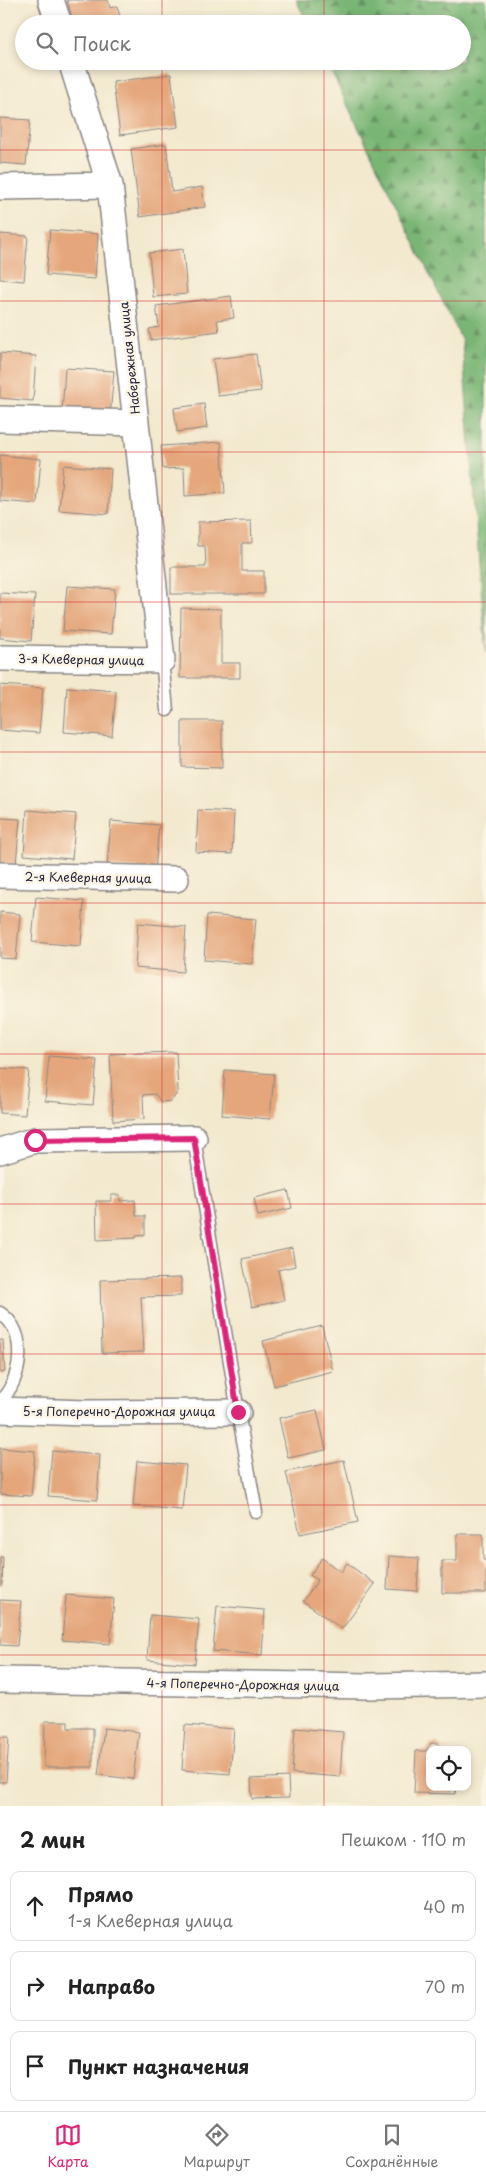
<!DOCTYPE html>
<html lang="ru">
<head>
<meta charset="utf-8">
<style>
	body { margin:0; font-family:"Playpen Sans",sans-serif; background:#f2f2f2; color:#222 }
	.controls { position:absolute; right:15px; bottom:15px; display:grid; overflow:hidden; border-radius:10px; box-shadow:0 2px 8px #0003 }
	.controls button { width:45px; height:45px; display:grid; place-items:center; padding:0; border:0; border-bottom:1px solid #e0e0e0; background:#fff; color:#222; font:25px sans-serif }
	.stop { position:absolute; width:15px; height:15px; margin:-11px; border:4px solid #db2777; border-radius:50%; background:#fff }
	.stop.end { background:#db2777; border-color:#fff; box-shadow:0 1px 5px #0008 }
	.list { margin:0; padding:0; list-style:none }
	h2 { display:flex; justify-content:space-between; align-items:center; height:65px; margin:0; padding:0 20px; font-size:21px }
	h2 small { font-size:16px; font-weight:400; color:#767676 }
	.list li { display:grid; grid-template-columns:32px 1fr auto; gap:15px; align-items:center; box-sizing:border-box; height:70px; margin:0 10px 10px; padding:0 10px; border:1px solid #e0e0e0; border-radius:10px }
	.list b { display:block; font-size:19px; white-space:nowrap }
	.list p { margin:0; font-size:16px; white-space:nowrap; color:#767676 }
	.list em { font-size:16px; font-style:normal; color:#767676 }
	.icon { flex:none; width:28px; height:28px; fill:none; stroke:currentColor; stroke-width:2; stroke-linecap:round; stroke-linejoin:round }
	.map { position:relative; flex:none; width:486px; height:1806px; overflow:hidden }
	.search { position:absolute; background:#fff; box-shadow:0 2px 8px #0003; left:15px; right:15px; top:15px; height:55px; display:flex; align-items:center; gap:12px; box-sizing:border-box; padding:0 18px; border-radius:28px; color:#767676; font-size:19px }
	.sheet { height:305px; background:#fff }
	nav { display:flex; justify-content:space-around; align-items:center; box-sizing:border-box; height:70px; border-top:1px solid #e0e0e0; background:#fff; font-size:14px; color:#767676 }
	nav a { display:grid; justify-items:center; gap:2px }
	nav .on { color:#db2777 }
	.map>svg:first-child { display:block }
	.forest { fill:url(#forest-firs); stroke:#4e6c58 }
	.building { fill:#e4a67a }
	.lines { fill:none; stroke-linecap:round; stroke-linejoin:round }
	.service-casing { stroke:#8a8684; stroke-width:15 }
	.minor-casing { stroke:#8a8684; stroke-width:28 }
	.service { stroke:#fff; stroke-width:12 }
	.minor { stroke:#fff; stroke-width:25 }
	.route { stroke:#db2777; stroke-width:6 }
	.grid { fill:none; stroke:#d62828; stroke-width:1; stroke-opacity:0.55 }
	.labels { text-anchor:middle; dominant-baseline:central; stroke-width:5; stroke-linejoin:round; paint-order:stroke }
	.street-label { font-size:12px; fill:#22223b; stroke:#fcf5e5 }
</style>
</head>
<body>
<div class="map">
<svg width="486" height="1806" viewBox="0 0 486 1806">
	<defs>
		<pattern id="forest-firs" width="22" height="20" patternUnits="userSpaceOnUse" patternTransform="scale(1.25)"><rect width="22" height="20" fill="#79b675"/><path d="M5 1l3.5 6h-7zM16 11l3.5 6h-7z" fill="#639461"/></pattern>
	</defs>
	<rect width="100%" height="100%" fill="#fcf5e5"/>
	<filter id="ink" filterUnits="userSpaceOnUse"><feTurbulence type="fractalNoise" baseFrequency=".02" numOctaves="2"/><feDisplacementMap in="SourceGraphic" scale="10" xChannelSelector="R" yChannelSelector="G"/><feConvolveMatrix kernelMatrix="1 2 1 2 8 2 1 2 1" color-interpolation-filters="sRGB"/></filter>
	<filter id="wash" filterUnits="userSpaceOnUse"><feTurbulence type="fractalNoise" baseFrequency=".0096" numOctaves="4" result="noise"/><feDisplacementMap in="SourceGraphic" scale="20" xChannelSelector="R" yChannelSelector="G"/><feGaussianBlur stdDeviation="1.12" result="paint"/><feColorMatrix in="noise" values="0 0 0 0 0 0 0 0 0 0 0 0 0 0 0 0 0 1.4 0 .05"/><feComposite in="paint" operator="in"/></filter>
	<g filter="url(#wash)">
		<rect width="100%" height="100%" fill="#f2e9ce"/>
		<path class="forest" d="M296,0H486V653L462,341L326,61H462V24H308Z"/>
		<g id="blocks">
			<path class="building" d="M67,0H108L110,8L117,6L122,24H74Z
				M171,74L178,127L120,135L113,82Z
				M0,118L30,120L26,165L0,163Z
				M166,144L172,192L202,187L205,207L140,217L131,149Z
				M50,230L98,234L95,279L46,275Z
				M0,234L28,236L24,281L0,279Z
				M183,249L187,294L153,297L149,253Z
				M231,296L234,318L217,320L219,331L151,340L149,329L159,327L156,306Z
				M0,353L36,356L33,401L0,398Z
				M256,354L261,391L218,396L213,359Z
				M65,368L114,371L110,416L62,413Z
				M204,404L207,428L177,432L174,408Z
				M221,442L225,493L185,496L184,468L163,469L161,446Z
				M0,455L41,459L37,504L0,501Z
				M63,465L111,469L108,514L59,510Z
				M251,521L252,543H242V571H264V594H171V567H206L205,546H198V522Z
				M67,586L115,589L111,634L63,631Z
				M0,593L35,595L31,641L0,638Z
				M181,608L221,609V663H240V678H180Z
				M0,685L43,688L39,733L0,730Z
				M67,687L116,691L112,736L64,732Z
				M182,721H222V768L182,767Z
				M27,810L76,814L72,859L24,855Z
				M198,810L234,812L232,854L196,852Z
				M0,818L20,819L16,864L0,863Z
				M111,821L159,825L155,870L107,866Z
				M36,897L84,901L81,946L32,942Z
				M0,912L20,914L16,959L0,958Z
				M207,915L256,919L252,964L204,960Z
				M138,923L186,927L183,972L135,968Z
				M176,1052L178,1092L171,1101L161,1102L155,1094L143,1095L144,1119L113,1121L110,1054Z
				M49,1056L97,1060L93,1105L45,1101Z
				M0,1068L29,1070L25,1115L0,1113Z
				M225,1070L274,1074L270,1119L222,1115Z
				M288,1190L292,1208L258,1216L254,1198Z
				M111,1195H120V1201L135,1200L136,1216H145V1235L136,1236V1238L97,1240L96,1201H111Z
				M292,1248L295,1266L278,1270L284,1300L252,1307L242,1259Z
				M181,1278V1296L141,1297L144,1352L102,1353L100,1280Z
				M322,1326L333,1371L274,1386L263,1341Z
				M0,1340H3L5,1372L0,1373Z
				M317,1410L326,1450L288,1458L279,1418Z
				M0,1448L35,1451L31,1496L0,1494Z
				M52,1451L100,1455L97,1500L48,1496Z
				M344,1460L358,1522L300,1534L286,1472Z
				M137,1461L186,1465L182,1510L133,1506Z
				M457,1534H483V1560H486V1593H442V1561H457Z
				M389,1556L419,1558L417,1591L387,1589Z
				M0,1557H3L2,1585H0Z
				M322,1558L341,1572L347,1563L375,1584L342,1629L303,1601L318,1580L310,1575Z
				M66,1595L114,1599L110,1644L62,1640Z
				M0,1600L21,1601L17,1646L0,1645Z
				M217,1606L265,1610L262,1655L213,1651Z
				M150,1615L199,1619L195,1664L147,1660Z
				M45,1721H68V1728H93V1767H44Z
				M185,1725L234,1729L230,1774L182,1770Z
				M104,1728L139,1732L133,1779L98,1775Z
				M295,1728L343,1732L340,1777L292,1773Z
				M0,1737H9L6,1782H0Z
				M431,1743H438L441,1748H451L430,1750V1787H456L455,1794L414,1793L416,1751H426Z
				M288,1777L289,1798L252,1799L251,1779Z"/>
		</g>
	</g>
	<g filter="url(#ink)">
		<use href="#blocks" fill-opacity="0" stroke="#8a8684" stroke-width="1"/>
		<g class="lines">
			<g class="service-casing">
				<path id="service" d="M162,660L167,710
					M194,1138L238,1412L256,1512
					M0,1313C29,1331 22,1381 0,1401"/>
			</g>
			<g class="minor-casing">
				<path id="minor" d="M51,0L59,24
					M0,187L110,185
					M0,419L136,423
					M0,658L162,660L110,185L71,61
					M0,875L176,879
					M0,1151L35,1140L194,1138
					M0,1410L85,1413L238,1412
					M0,1680L370,1686L486,1684"/>
			</g>
			<use href="#service" class="service"/>
			<use href="#minor" class="minor"/>
		</g>
	</g>
	<g class="lines" filter="url(#ink)">
		<path class="route" d="M35,1140L194,1138L238,1412"/>
	</g>
	<path class="grid" d="M162,0V24M324,0V24M162,61V1806M324,61V1806M0,150H486M0,301H486M0,452H486M0,602H486M0,752H486M0,903H486M0,1054H486M0,1204H486M0,1354H486M0,1505H486M0,1655H486"/>
	<g class="labels">
		<g class="street-label">
			<text transform="translate(129 358) rotate(-96)">Набережная улица</text>
			<text transform="translate(81 659) rotate(1)">3-я Клеверная улица</text>
			<text transform="translate(88 877) rotate(1)">2-я Клеверная улица</text>
			<text x="119" y="1411">5-я Поперечно-Дорожная улица</text>
			<text transform="translate(243 1684) rotate(1)">4-я Поперечно-Дорожная улица</text>
		</g>
	</g>
</svg>
<div class="controls">
<button><svg class="icon" aria-label="locate" viewBox="0 0 24 24"><circle cx="12" cy="12" r="6"/><path d="M12 2v4M12 18v4M2 12h4M18 12h4"/></svg></button>
</div>
<div class="stop" style="left:35px;top:1140px"></div>
<div class="stop end" style="left:238px;top:1412px"></div>
<div class="search"><svg class="icon" aria-label="search" viewBox="0 0 24 24"><circle cx="10" cy="10" r="6"/><path d="M15 15l6 6"/></svg>Поиск</div>
</div>
<section class="sheet">
<h2>2 мин<small>Пешком · 110 m</small></h2>
<ul class="list">
<li><svg class="icon" aria-label="ahead" viewBox="0 0 24 24"><path d="M12 20V5M6 11l6-6 6 6"/></svg><div><b>Прямо</b><p>1-я Клеверная улица</p></div><em>40 m</em></li>
<li><svg class="icon" aria-label="right" viewBox="0 0 24 24"><path d="M7 20v-9h11M14 6l5 5-5 5"/></svg><div><b>Направо</b></div><em>70 m</em></li>
<li><svg class="icon" aria-label="arrive" viewBox="0 0 24 24"><path d="M6 21V4h12l-3 4 3 4H6"/></svg><div><b>Пункт назначения</b></div></li>
</ul>
</section>
<nav>
<a class="on"><svg class="icon" aria-label="map" viewBox="0 0 24 24"><path d="M3 6l6-2 6 2 6-2v14l-6 2-6-2-6 2zM9 4v14M15 6v14"/></svg>Карта</a>
<a><svg class="icon" aria-label="directions" viewBox="0 0 24 24"><path d="M12 3l9 9-9 9-9-9zM9 14v-3h6M13 9l2 2-2 2"/></svg>Маршрут</a>
<a><svg class="icon" aria-label="saved" viewBox="0 0 24 24"><path d="M7 4h10v16l-5-4-5 4z"/></svg>Сохранённые</a>
</nav>
</body>
</html>
